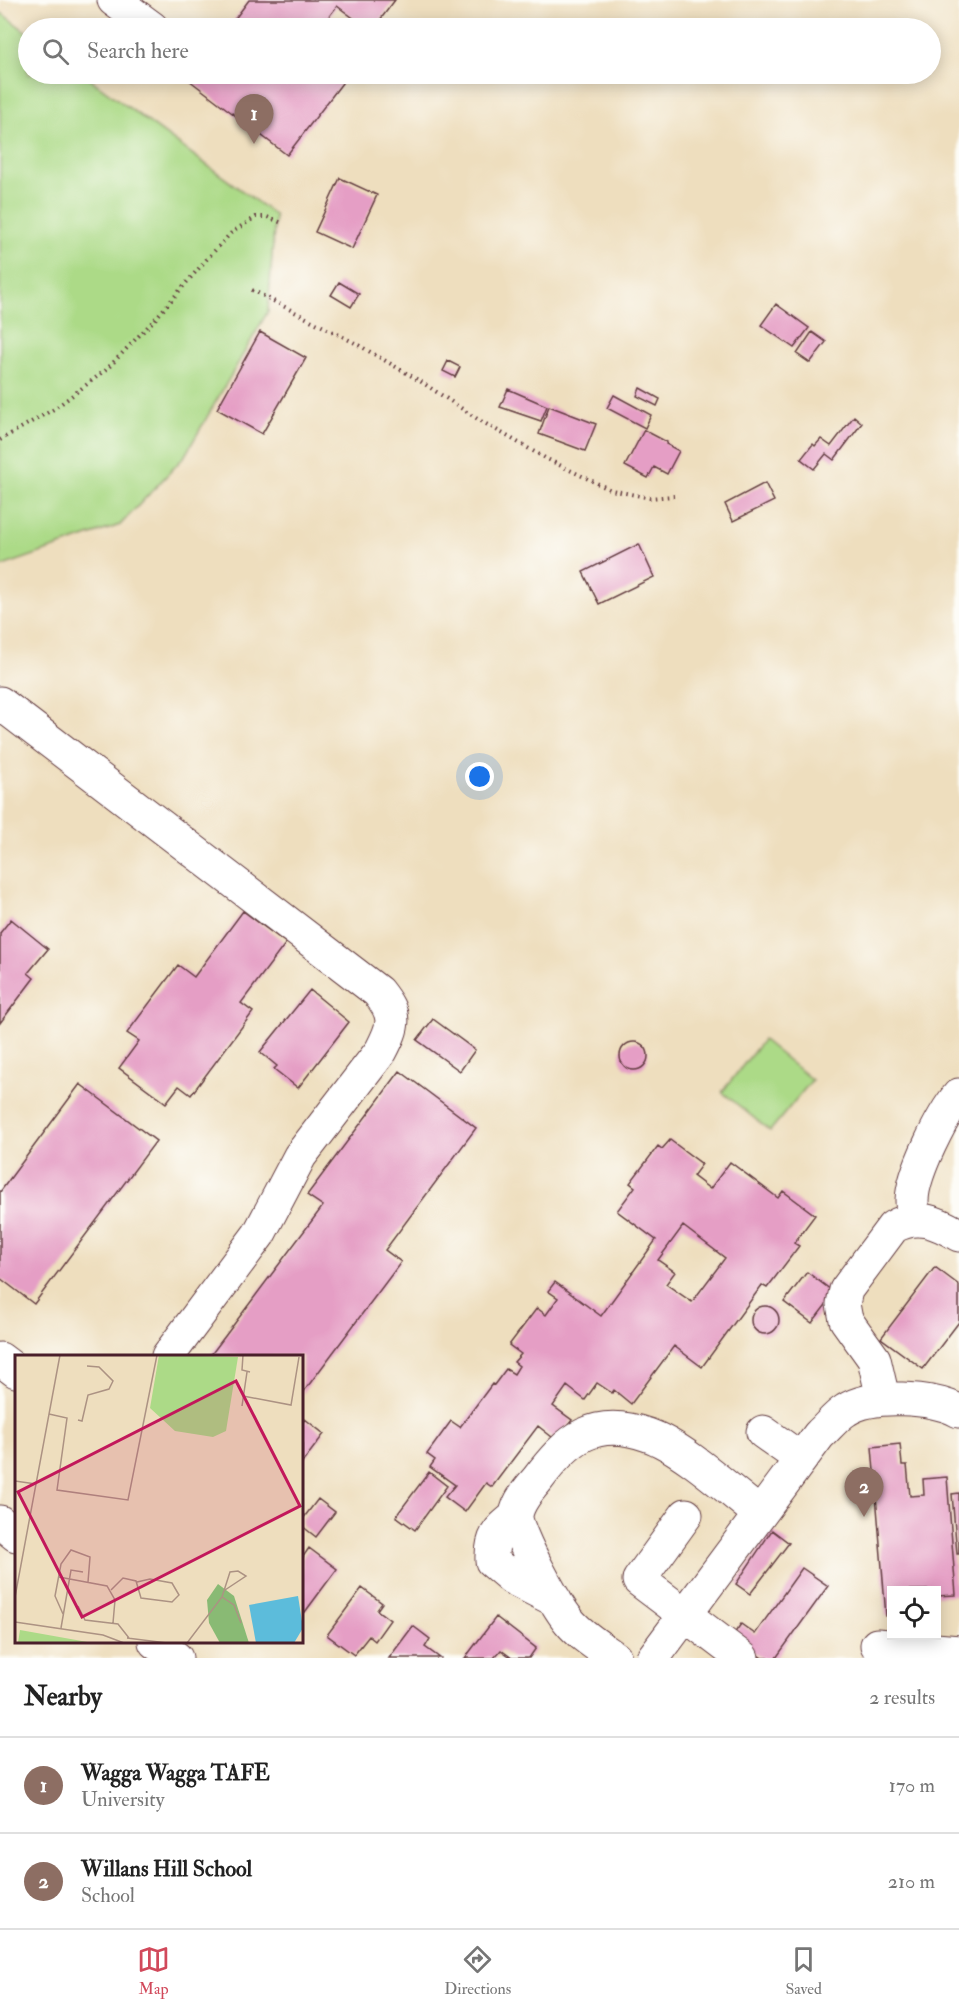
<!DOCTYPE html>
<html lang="en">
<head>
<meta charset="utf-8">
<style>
	body { margin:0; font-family:"IM FELL Double Pica",serif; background:#f2f2f2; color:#222 }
	.controls { position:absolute; right:18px; bottom:18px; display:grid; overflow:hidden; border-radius:0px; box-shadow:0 3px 15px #0003 }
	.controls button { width:54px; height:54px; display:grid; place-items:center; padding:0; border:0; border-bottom:2px solid #e0e0e0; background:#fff; color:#222; font:30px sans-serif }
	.you { position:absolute; left:480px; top:777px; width:21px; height:21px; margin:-15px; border:4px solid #fff; border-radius:50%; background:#1a73e8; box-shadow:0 0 0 9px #1a73e833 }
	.badge { display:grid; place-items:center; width:39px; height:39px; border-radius:50%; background:#d1495b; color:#fff; font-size:20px; font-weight:700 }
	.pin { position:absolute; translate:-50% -50px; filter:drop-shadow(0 2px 3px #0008) }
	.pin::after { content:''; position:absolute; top:32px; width:21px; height:18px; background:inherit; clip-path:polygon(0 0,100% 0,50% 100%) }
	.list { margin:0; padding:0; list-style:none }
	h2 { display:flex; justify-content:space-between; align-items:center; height:78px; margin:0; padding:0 24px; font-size:26px }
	h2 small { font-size:20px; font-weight:400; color:#767676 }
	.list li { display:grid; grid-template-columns:39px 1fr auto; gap:18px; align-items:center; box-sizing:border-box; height:96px; padding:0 24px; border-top:2px solid #e0e0e0 }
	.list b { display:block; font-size:22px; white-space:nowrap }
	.list p { margin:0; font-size:20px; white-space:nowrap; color:#767676 }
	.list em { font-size:20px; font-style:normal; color:#767676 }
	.icon { flex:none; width:33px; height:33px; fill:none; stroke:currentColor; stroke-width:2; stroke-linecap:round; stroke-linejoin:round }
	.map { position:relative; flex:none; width:959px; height:1658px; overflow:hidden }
	.search { position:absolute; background:#fff; box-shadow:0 3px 15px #0003; left:18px; right:18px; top:18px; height:66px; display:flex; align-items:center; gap:15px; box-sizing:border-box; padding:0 21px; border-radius:33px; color:#767676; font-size:22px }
	.sheet { height:270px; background:#fff }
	nav { display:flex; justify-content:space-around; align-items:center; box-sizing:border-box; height:84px; border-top:2px solid #e0e0e0; background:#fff; font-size:16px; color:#767676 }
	nav a { display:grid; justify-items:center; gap:3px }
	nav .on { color:#d1495b }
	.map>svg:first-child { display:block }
	.green { fill:#acda87; stroke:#7b7c59; stroke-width:1.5 }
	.building { fill:#e59ec5; fill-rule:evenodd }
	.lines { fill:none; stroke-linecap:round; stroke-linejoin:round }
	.minor-casing { stroke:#633c41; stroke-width:35 }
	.path { stroke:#633c41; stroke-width:4; stroke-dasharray:1.5 4.5; stroke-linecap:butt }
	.minor { stroke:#fff; stroke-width:33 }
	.inset-road { fill:none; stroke:#ac9283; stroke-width:1.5 }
	.view { fill:#c2185b; fill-opacity:0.15; stroke:#c2185b; stroke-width:3 }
	.inset-edge { fill:none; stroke:#4a1f2b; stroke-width:3 }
</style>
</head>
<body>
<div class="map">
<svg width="959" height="1658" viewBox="0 0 959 1658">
	<rect width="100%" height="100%" fill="#fdfcf7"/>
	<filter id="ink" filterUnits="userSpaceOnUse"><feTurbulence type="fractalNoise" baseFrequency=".0167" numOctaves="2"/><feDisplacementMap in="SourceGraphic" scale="12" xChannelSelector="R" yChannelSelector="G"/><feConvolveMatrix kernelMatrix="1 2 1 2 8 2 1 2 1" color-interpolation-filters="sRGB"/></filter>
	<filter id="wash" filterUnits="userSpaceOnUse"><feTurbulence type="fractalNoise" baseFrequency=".008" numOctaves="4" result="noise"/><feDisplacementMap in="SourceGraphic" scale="24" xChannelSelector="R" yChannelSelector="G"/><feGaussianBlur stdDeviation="1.35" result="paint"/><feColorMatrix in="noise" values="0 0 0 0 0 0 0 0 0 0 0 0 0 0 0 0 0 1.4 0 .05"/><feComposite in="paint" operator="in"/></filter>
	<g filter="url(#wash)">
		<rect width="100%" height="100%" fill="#eedebe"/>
		<path class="green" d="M0,12L28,33V74H83L275,215L268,311L184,457L120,525L0,567Z
			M763,1040L812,1080L770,1131L722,1092Z"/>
		<g id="blocks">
			<path class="building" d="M249,0H395L374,28H367L337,6L321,27L323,28H228Z
				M194,74H349L287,155L189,80Z
				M340,178L377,195L352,249L315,232Z
				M339,282L359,294L351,307L331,295Z
				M776,304L809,328L794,348L761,325Z
				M260,332L306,358L262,434L217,409Z
				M812,332L826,342L810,363L797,354Z
				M448,361L460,367L455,377L443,371Z
				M640,388L660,399L657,406L637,396Z
				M508,389L547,406L541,421L500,407Z
				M614,395L651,415L645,428L607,408Z
				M549,406L596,424L585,451L539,434Z
				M854,416L862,423L834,460L826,454L814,469L801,459L813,444L815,446L821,439L831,446Z
				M644,430L667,442L666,444L679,451L667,474L654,467L648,478L625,466Z
				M765,483L774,501L733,521L725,504Z
				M639,544L654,577L599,604L583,572Z
				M243,911L286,943L241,1003L253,1012L191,1095L179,1086L166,1103L119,1068L139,1041L127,1033L178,965L194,977Z
				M11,919L48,949L28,973L34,978L0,1023V933Z
				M310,990L349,1022L298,1088L274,1069L277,1066L260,1052Z
				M433,1019L475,1050L460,1071L417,1040Z
				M620 1056a14 14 0 1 1 28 0a14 14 0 1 1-28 0Z
				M400,1071L476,1128L385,1250L401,1262L302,1394V1356H210L323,1206L307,1195Z
				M80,1084L156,1141L34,1304L0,1278V1192Z
				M670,1140L702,1164L693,1176L710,1189L730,1162L778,1198L783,1191L815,1215L794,1243L799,1246L767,1288L762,1285L702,1367L674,1346L631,1404L614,1390L612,1393L597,1383L585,1400L567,1386L553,1406L572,1420L557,1441L538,1426L492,1487L486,1483L465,1512L445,1497L455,1485L430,1467L435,1460L427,1454L451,1421L460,1427L492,1384L494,1385L506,1369L514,1374L519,1366L514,1362L521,1354L509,1345L537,1308L546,1315L558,1298L548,1291L555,1282L601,1316L656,1240L617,1211L635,1187L630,1183L658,1146L662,1149ZM683,1226L725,1258L692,1302L666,1284L675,1272L658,1260Z
				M935,1267L959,1285V1322L923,1369L881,1338Z
				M807,1272L835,1293L812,1323L784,1302Z
				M751 1320a14 14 0 1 1 28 0a14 14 0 1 1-28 0Z
				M305,1419L324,1434L302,1463V1423Z
				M900,1444L902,1465H907L910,1496L924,1495L923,1479L947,1477L956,1595L936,1596V1590H892V1616H886L872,1447Z
				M429,1472L447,1486L415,1530L396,1516Z
				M959,1493V1554H957L952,1494Z
				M318,1499L335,1512L316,1537L302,1526V1520Z
				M772,1530L789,1543L750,1594L736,1584Z
				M309,1548L337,1569L305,1612L302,1609V1558Z
				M802,1568L828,1586L776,1658H762L731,1638L741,1624L755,1634Z
				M362,1588L382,1603L377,1610L390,1620L375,1641L369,1636L354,1655L327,1635Z
				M496,1617L536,1648L529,1658H512L501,1650L494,1658H465Z
				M413,1626L430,1639L425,1647L440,1658H389Z"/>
		</g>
	</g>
	<g filter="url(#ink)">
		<use href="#blocks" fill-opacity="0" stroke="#633c41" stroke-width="1.5"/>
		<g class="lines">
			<g class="minor-casing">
				<path id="minor" d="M114,0L152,28
					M0,703L378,992C397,1016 395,1024 381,1051L300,1156L259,1234L168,1356
					M914,1218C913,1212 912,1206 912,1200C913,1173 942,1115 959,1095
					M0,1359L16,1371
					M883,1398L874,1359L846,1320L843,1304L846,1290L893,1227C917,1213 937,1222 959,1235
					M763,1432L801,1459
					M686,1515L639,1580L742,1658
					M516,1516C498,1531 491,1536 492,1561L512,1578L555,1600
					M0,1522L16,1535
					M155,1642L176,1658
					M877,1645L959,1652
					M615,1658C600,1647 581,1636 569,1621C557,1607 515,1532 516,1515C518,1502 529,1489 537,1480C568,1438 595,1416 648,1435C683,1447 730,1491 760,1514
					M653,1658L819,1435C828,1427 836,1416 846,1410C872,1393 932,1397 959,1411"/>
			</g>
			<path class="path" d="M252,290L355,343L420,381L479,420L547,459L611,490L650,498L674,496
				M0,440L54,409L106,370L156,318L206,260L232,232L256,217H267L282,223"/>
			<use href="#minor" class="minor"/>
		</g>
	</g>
	<g transform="translate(15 1355)">
		<rect width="288" height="288" fill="#eedebe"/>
		<path d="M144,0L223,2L211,76L198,82L160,76L135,53ZM5,275L78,288H3Z" fill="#acda87"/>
		<path d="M203,229L219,241L234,288H205L194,268L192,245Z" fill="#89ba74"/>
		<path d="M283,241L288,273L279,288H241L234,250Z" fill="#5cbcdb"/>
		<path class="inset-road" d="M228,0L227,15L235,17M228,41L276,50L284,2M227,51L232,17M34,59L52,63L42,135L113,145L142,0M63,65L67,66L73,40L94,34L98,26L84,12L72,11M0,126L21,129M44,222L92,231L100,245L98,268M96,235L108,223L121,226L126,243L157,247L164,240L157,228L135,224L122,227M0,242L45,0M207,242L219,250L226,268M63,251L70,265L103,269L114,283M48,259L40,241L46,209L56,195L75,202L73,227M0,267L88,280L109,288M46,273L56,215L68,217M112,283L152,288M172,288L207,242L215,217L223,216L231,221L210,235"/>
		<path class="view" d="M221,26L285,151L67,262L3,137Z"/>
		<rect width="288" height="288" class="inset-edge"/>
	</g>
</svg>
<div class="controls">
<button><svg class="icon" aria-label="locate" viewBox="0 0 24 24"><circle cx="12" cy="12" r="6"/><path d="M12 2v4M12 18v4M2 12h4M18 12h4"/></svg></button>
</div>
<div class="you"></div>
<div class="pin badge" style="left:254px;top:144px;background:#8d6e63">1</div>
<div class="pin badge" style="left:864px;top:1517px;background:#8d6e63">2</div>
<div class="search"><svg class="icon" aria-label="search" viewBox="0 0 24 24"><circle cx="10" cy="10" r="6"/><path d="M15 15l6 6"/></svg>Search here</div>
</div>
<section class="sheet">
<h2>Nearby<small>2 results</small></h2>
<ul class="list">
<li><span class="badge" style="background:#8d6e63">1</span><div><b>Wagga Wagga TAFE</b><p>University</p></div><em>170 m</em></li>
<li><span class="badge" style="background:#8d6e63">2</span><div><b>Willans Hill School</b><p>School</p></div><em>210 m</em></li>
</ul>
</section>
<nav>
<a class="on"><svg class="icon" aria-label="map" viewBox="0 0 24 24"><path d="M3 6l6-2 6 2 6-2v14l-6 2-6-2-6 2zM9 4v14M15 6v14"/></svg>Map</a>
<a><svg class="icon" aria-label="directions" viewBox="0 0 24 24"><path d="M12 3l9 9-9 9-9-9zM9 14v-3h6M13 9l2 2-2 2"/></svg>Directions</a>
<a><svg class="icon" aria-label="saved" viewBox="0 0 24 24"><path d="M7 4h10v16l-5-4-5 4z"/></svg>Saved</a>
</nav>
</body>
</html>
